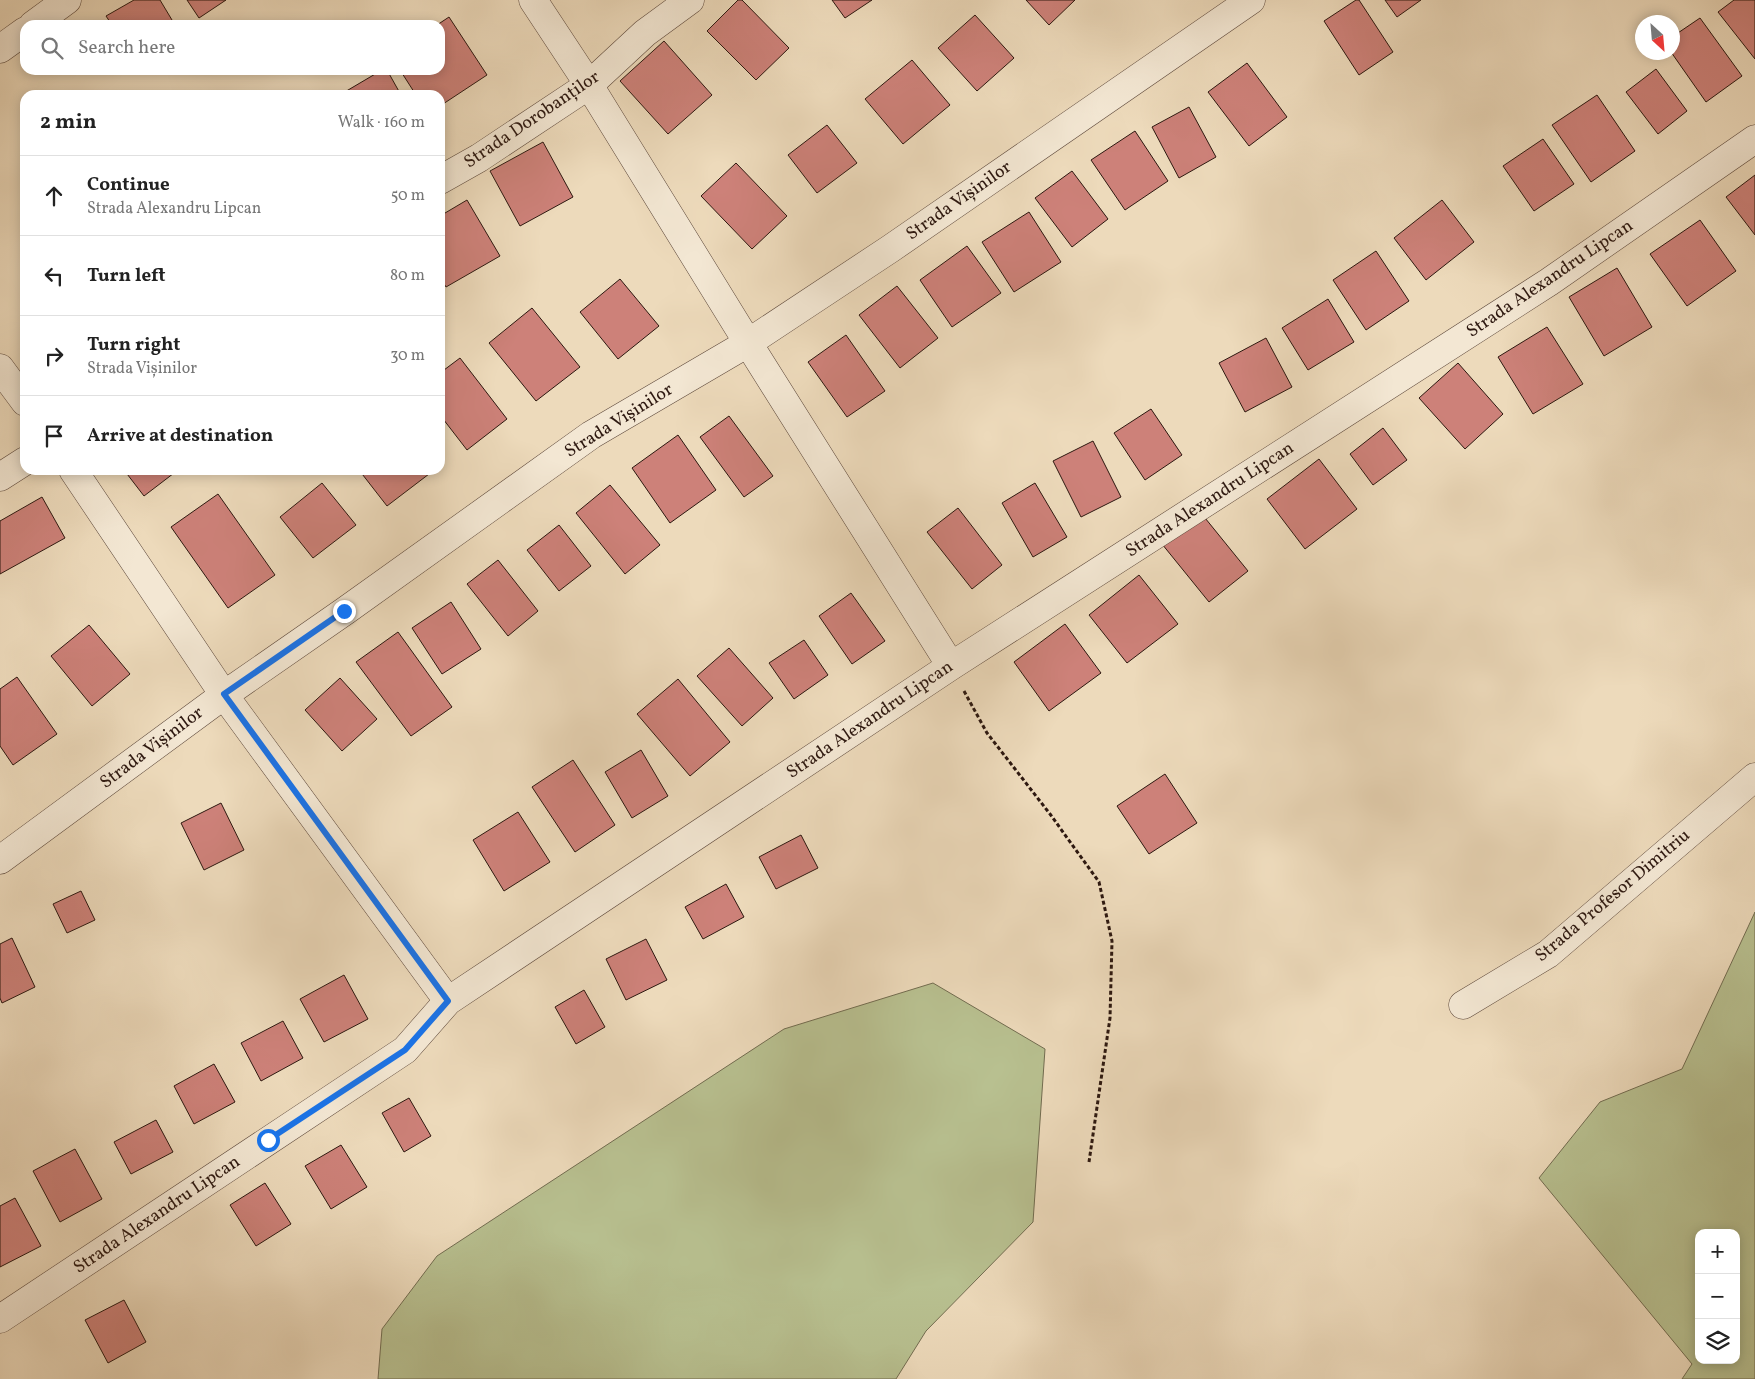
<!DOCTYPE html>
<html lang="en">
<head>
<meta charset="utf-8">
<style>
	body { margin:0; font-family:Vollkorn,serif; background:#f2f2f2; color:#222 }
	.controls { position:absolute; right:15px; bottom:15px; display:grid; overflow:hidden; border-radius:10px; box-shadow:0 2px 12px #0003 }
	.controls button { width:45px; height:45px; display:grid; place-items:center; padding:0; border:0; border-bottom:1px solid #e0e0e0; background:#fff; color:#222; font:25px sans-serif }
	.compass { position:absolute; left:1635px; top:15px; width:45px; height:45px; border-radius:50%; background:#fff; box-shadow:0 2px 12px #0003; rotate:154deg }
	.stop { position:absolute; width:15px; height:15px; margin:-11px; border:4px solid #1a73e8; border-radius:50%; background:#fff }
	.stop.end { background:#1a73e8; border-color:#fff; box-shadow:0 1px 5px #0008 }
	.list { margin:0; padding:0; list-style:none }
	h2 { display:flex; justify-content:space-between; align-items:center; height:65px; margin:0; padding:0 20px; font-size:21px }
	h2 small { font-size:16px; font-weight:400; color:#767676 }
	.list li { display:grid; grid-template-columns:32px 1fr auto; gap:15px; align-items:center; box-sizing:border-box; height:80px; padding:0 20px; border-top:1px solid #e0e0e0 }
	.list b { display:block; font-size:19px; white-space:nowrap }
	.list p { margin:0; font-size:16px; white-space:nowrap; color:#767676 }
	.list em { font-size:16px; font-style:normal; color:#767676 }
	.icon { flex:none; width:28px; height:28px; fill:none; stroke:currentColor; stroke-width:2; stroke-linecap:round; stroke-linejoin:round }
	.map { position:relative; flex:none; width:1755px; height:1379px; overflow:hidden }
	.search { position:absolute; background:#fff; box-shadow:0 2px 12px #0003; left:20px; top:20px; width:425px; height:55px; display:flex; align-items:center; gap:12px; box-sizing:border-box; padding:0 18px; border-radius:15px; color:#767676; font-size:19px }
	.panel { position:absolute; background:#fff; box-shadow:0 2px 12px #0003; left:20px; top:90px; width:425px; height:385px; border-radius:15px }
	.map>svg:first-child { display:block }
	.green { fill:#b8c090; stroke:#726c50; fill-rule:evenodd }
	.building { fill:#cd8179; stroke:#2d1810 }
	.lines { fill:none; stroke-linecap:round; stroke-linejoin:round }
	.minor-casing { stroke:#5d483b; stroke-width:29 }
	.path { stroke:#2d1810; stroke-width:3; stroke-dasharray:4 2.5; stroke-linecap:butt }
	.minor { stroke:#f3e7d3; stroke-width:28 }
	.route { stroke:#1a73e8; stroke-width:6 }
	.labels { text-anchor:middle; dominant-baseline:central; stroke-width:4.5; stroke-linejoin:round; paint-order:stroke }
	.street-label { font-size:18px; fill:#2d1810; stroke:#f3e7d3 }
</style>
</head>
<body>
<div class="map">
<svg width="1755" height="1379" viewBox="0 0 1755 1379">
	<rect width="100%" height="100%" fill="#eddabb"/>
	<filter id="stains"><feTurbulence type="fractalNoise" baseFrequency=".004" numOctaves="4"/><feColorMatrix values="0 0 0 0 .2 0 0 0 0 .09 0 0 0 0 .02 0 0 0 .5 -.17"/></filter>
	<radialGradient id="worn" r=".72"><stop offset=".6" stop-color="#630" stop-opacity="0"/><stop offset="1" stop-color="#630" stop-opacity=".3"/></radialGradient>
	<path class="green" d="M1755,912V1379H1682L1692,1364L1539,1178L1600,1102L1682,1069ZM1699,1233H1736V1360H1699Z
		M933,983L1045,1049L1033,1222L926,1331L896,1379H378L382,1329L437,1256L784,1029Z"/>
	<path class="building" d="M134,0H160L175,25H112L106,16Z
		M187,0H226L199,18Z
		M738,0H742L789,48L756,80L707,31Z
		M832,0H872L845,18Z
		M1026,0H1075L1049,25Z
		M1356,0H1359L1393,52L1359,75L1324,21Z
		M1385,0H1421L1397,17Z
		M1734,0H1755V59L1718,12Z
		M975,15L1014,58L977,91L938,48Z
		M449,17L487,75L440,106V95H416L400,70H440V25H437Z
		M1700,18L1742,76L1706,102L1671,52H1672V37Z
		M664,41L712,95L668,134L620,81Z
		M912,60L950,105L903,144L865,99Z
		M1247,63L1287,117L1249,146L1208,92Z
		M1656,69L1687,111L1658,134L1626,92Z
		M382,70H387L401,95H344L343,93Z
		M1597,95L1635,151L1591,182L1552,125Z
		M1189,107L1216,157L1179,178L1152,127Z
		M827,125L857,163L817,193L788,155Z
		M1135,131L1168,181L1125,210L1091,160Z
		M1543,139L1574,184L1534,211L1503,166Z
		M543,142L573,197L520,226L490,171Z
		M736,163L787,216L752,249L701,196Z
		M1072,171L1108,219L1072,247L1035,198Z
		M1755,175V235L1726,197Z
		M467,200L500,256L446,287L440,277V216Z
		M1442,200L1474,242L1426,280L1394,238Z
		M1029,212L1061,262L1014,292L982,242Z
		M1700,220L1736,271L1687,306L1650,254Z
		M967,246L1001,293L952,327L920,280Z
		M1376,251L1409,301L1366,330L1333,280Z
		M1617,268L1652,327L1604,356L1569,297Z
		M620,279L659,326L618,359L580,312Z
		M897,286L938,338L900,368L859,315Z
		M1328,299L1354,342L1308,370L1282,328Z
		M532,308L580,367L536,401L489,343Z
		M1547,327L1583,384L1533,414L1498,357Z
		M846,335L885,391L847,417L808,362Z
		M1266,338L1292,387L1245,412L1219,363Z
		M460,358L507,419L467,450L440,415V373Z
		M1458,363L1503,414L1465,449L1419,398Z
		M1151,409L1182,455L1145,480L1114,433Z
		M729,416L773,476L744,497L700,437Z
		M1383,428L1407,460L1373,485L1350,454Z
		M678,435L716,490L670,523L632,468Z
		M1093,441L1121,497L1081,517L1053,461Z
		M1319,459L1357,509L1305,549L1267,499Z
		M124,470H178L144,496Z
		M359,470H426L429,474L387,506Z
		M322,483L356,525L313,558L280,517Z
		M1035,483L1067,537L1033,557L1002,503Z
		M610,485L660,545L625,574L576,513Z
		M218,494L275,575L228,608L171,527Z
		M42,497L65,538L0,574V521Z
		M958,508L1002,565L972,589L927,532Z
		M1201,513L1248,571L1209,602L1162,544Z
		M559,525L591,566L559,591L527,550Z
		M498,560L538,611L508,636L467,584Z
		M1139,575L1178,624L1127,663L1089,615Z
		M851,593L885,641L852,664L819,616Z
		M451,602L481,649L442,674L412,628Z
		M1065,624L1101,673L1049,711L1014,662Z
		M89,625L130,674L92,706L51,656Z
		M398,632L452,707L411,736L356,662Z
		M804,640L828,675L794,699L769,663Z
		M729,648L773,698L742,726L697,676Z
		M17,677L57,734L13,765L0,746V689Z
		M340,678L377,719L342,751L305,710Z
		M678,679L730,742L690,776L637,714Z
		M641,750L668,796L632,818L605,772Z
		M573,760L615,825L575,852L532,787Z
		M1165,774L1197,823L1149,854L1117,806Z
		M221,803L244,850L204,870L181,823Z
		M518,812L550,862L504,891L473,840Z
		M801,835L818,868L776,889L759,857Z
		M726,884L744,917L703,939L685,907Z
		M81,891L95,920L67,933L53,904Z
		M12,938L35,987L2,1003L0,998V944Z
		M646,939L667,980L626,1000L606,959Z
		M344,975L368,1019L324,1042L300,999Z
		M584,990L605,1027L576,1044L555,1007Z
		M283,1021L303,1058L261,1081L241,1043Z
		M214,1064L235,1102L194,1124L174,1086Z
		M409,1098L431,1136L404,1152L382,1113Z
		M156,1120L173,1152L131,1174L114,1142Z
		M341,1145L367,1187L331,1209L305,1166Z
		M75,1149L102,1199L60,1222L33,1171Z
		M265,1183L291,1224L256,1246L230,1205Z
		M15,1198L41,1246L0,1267V1206Z
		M124,1300L146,1342L108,1363L85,1320Z"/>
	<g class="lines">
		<g class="minor-casing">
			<path id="minor" d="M533,0L589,85L748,343L951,666
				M33,25L67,0
				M0,49L25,31
				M440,180L479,158L589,85L645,33L690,0
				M0,368L25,402
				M73,470L224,695L448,1001
				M0,477L25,461
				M0,860L224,695L345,611L591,435L748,343L890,249L1251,0
				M1463,1005L1548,954L1755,777
				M0,1319L405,1050L448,1001L951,666L1549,282L1755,139"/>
		</g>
		<path class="path" d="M964,691L987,733L1050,814L1099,882L1112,941L1110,1018L1089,1162"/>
		<use href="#minor" class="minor"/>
	</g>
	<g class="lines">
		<path class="route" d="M268,1140L405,1050L448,1001L224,694L344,611"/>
	</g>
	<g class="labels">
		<g class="street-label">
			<text transform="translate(532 120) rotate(-34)">Strada Dorobanților</text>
			<text transform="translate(959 201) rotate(-35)">Strada Vișinilor</text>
			<text transform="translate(1550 279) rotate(-34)">Strada Alexandru Lipcan</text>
			<text transform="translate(619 421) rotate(-32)">Strada Vișinilor</text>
			<text transform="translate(1210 500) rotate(-33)">Strada Alexandru Lipcan</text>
			<text transform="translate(870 720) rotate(-34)">Strada Alexandru Lipcan</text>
			<text transform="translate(152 748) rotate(-37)">Strada Vișinilor</text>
			<text transform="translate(1613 896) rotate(-40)">Strada Profesor Dimitriu</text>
			<text transform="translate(157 1215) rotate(-34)">Strada Alexandru Lipcan</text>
		</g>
	</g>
	<rect width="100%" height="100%" filter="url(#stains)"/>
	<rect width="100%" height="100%" fill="url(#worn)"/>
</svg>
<div class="controls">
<button>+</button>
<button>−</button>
<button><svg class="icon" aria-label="layers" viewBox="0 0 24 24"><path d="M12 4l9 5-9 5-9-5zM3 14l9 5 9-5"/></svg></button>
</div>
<svg class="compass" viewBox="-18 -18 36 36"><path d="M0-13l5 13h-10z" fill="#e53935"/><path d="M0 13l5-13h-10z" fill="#767676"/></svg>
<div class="stop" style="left:268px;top:1140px"></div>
<div class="stop end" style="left:344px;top:611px"></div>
<div class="search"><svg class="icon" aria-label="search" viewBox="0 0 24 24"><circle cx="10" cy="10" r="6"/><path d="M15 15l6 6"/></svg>Search here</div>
<section class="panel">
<h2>2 min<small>Walk · 160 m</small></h2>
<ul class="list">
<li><svg class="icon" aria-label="ahead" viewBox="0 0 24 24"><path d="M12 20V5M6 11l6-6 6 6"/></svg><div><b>Continue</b><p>Strada Alexandru Lipcan</p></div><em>50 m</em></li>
<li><svg class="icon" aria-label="left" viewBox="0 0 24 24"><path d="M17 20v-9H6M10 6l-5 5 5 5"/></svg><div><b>Turn left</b></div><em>80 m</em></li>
<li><svg class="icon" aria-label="right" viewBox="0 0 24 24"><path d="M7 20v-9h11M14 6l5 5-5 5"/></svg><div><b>Turn right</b><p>Strada Vișinilor</p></div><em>30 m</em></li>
<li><svg class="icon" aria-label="arrive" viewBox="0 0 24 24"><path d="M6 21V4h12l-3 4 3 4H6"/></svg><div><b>Arrive at destination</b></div></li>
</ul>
</section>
</div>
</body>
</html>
